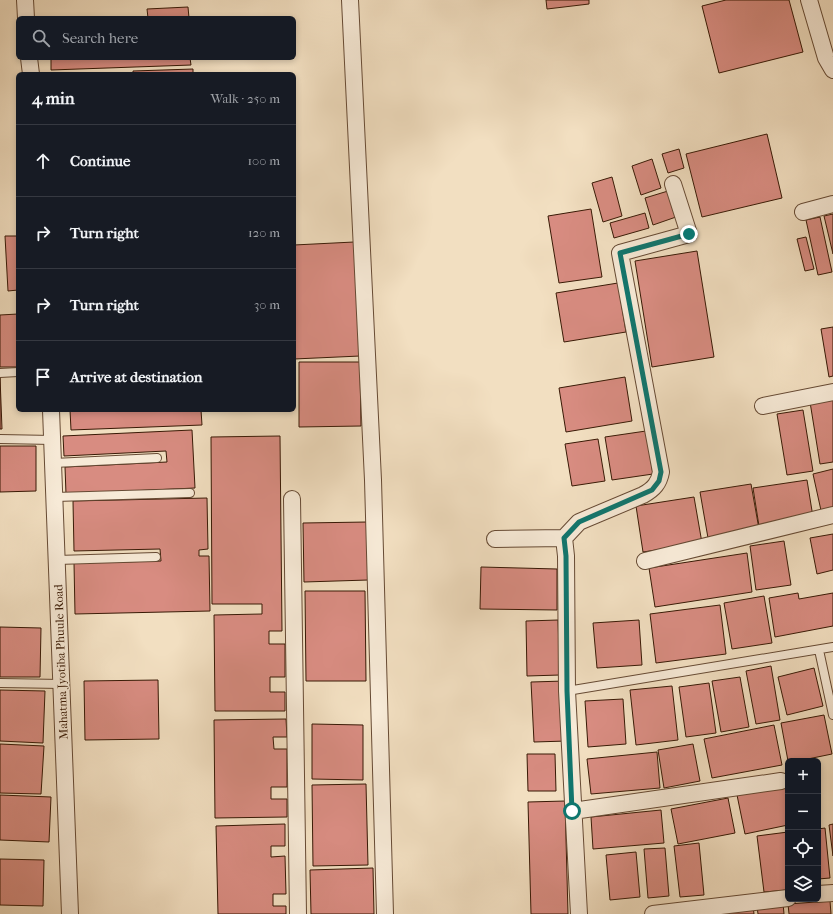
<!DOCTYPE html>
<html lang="en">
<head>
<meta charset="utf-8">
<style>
	body { margin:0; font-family:"IM FELL French Canon",serif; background:#20242c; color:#f1f3f6 }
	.controls { position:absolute; right:12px; bottom:12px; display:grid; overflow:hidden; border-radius:6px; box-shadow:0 2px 6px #0003 }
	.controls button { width:36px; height:36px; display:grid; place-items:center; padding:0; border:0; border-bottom:1px solid #363941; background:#171b24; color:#f1f3f6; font:20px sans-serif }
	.stop { position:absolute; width:12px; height:12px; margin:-9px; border:3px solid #0f766e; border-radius:50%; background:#fff }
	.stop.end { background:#0f766e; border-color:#fff; box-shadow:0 1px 4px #0008 }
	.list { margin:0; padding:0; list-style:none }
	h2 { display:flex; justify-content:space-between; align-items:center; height:52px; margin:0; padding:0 16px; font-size:17px }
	h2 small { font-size:13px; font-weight:400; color:#9ea1a6 }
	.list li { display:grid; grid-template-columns:26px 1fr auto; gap:12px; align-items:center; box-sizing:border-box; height:72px; padding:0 16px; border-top:1px solid #363941 }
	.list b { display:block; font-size:15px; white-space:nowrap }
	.list em { font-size:13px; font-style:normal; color:#9ea1a6 }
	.icon { flex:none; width:22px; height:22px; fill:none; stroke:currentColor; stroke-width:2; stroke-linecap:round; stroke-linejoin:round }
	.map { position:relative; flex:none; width:833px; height:914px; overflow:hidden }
	.search { position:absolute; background:#171b24; box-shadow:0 2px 6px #0003; left:16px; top:16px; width:280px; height:44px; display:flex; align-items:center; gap:10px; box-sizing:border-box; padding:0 14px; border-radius:6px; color:#9ea1a6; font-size:15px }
	.panel { position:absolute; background:#171b24; box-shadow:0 2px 6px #0003; left:16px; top:72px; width:280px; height:340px; border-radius:6px }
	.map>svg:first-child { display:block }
	.building { fill:#d88c81; stroke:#381905 }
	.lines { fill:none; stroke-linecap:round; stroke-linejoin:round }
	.lane-casing { stroke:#664a34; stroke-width:10 }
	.street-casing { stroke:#664a34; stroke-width:18 }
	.lane { stroke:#f7ead7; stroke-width:8 }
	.street { stroke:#f7ead7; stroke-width:16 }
	.route { stroke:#0f766e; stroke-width:5 }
	.labels { text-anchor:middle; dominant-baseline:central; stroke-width:3; stroke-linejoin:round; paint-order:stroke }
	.street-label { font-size:12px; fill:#381905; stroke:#f7ead7 }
</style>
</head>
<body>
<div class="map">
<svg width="833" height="914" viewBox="0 0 833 914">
	<rect width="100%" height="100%" fill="#f2dfc1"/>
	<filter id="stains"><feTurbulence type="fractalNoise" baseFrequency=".005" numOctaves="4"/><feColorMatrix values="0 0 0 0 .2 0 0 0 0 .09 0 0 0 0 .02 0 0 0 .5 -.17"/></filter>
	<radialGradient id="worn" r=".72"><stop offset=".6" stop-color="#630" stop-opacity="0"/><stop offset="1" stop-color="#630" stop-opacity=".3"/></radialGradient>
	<path class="building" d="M546,0H589V4L547,9Z
		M726,0H789L803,52L719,73L702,6Z
		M188,7L189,18H148L147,9Z
		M51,58H190L191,65L51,70Z
		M193,69V74H133V71Z
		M767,134L782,198L702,217L686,154Z
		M679,149L684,168L668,173L662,154Z
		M652,159L661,188L641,195L632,166Z
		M612,177L622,216L603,222L592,183Z
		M668,191L676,217L653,225L645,198Z
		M591,209L602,277L559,283L548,216Z
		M645,213L649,228L614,238L610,223Z
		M833,214V254L824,216Z
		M820,217L832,272L818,275L806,220Z
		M5,236H18V290L8,291Z
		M806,237L814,269L805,271L797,239Z
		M354,242L360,356L294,359V245Z
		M697,251L714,357L652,367L635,261Z
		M618,283L626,332L564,342L556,293Z
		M18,314V367H0V315Z
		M833,327V376L829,377L821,329Z
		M299,362H360L361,426L299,427Z
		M0,377L2,429H0Z
		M625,377L632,421L566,432L559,388Z
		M833,398V462L820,464L810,402Z
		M70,410H201L202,425L71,430Z
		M803,410L813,471L787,475L777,414Z
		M192,430L195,488L66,494L65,467L167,462L166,451L64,456L63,436Z
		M646,431L653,474L612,480L605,437Z
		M280,436L282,631H269V644H285V677H270V692H285V711H215L214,615L262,614V604H212L211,437Z
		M598,439L605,481L572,486L565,444Z
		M0,446H36V491L0,492Z
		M833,469V512L822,515L813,474Z
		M807,480L813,517L759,526L753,488Z
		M751,484L759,529L708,538L700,492Z
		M694,497L702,543L643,552L636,506Z
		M207,498L208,549L199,550V556H209L210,611L75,614L74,563L161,561L160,549L74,551L73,501Z
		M367,522L368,580L304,582L303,523Z
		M833,534V570L817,574L810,538Z
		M784,541L791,585L756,590L750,546Z
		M747,553L752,592L655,607L649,568Z
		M481,567L557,569V610L480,609Z
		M305,591H365L366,681H306Z
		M798,593L799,599L833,593V626L775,637L769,598Z
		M764,596L772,643L732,649L724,603Z
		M720,605L726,654L656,663L650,614Z
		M558,620L560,675L527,676L526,621Z
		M639,620L642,665L597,668L593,623Z
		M0,627L41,628L40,677H0Z
		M771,666L780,720L756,724L746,671Z
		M814,668L823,706L787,715L778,677Z
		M740,677L749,727L721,732L712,681Z
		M158,680L159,739L85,740L84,681Z
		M565,681L567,741L534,742L531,682Z
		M709,683L716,733L686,737L679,687Z
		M672,686L678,740L636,745L630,690Z
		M0,690L45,691L43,743L0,741Z
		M623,699L626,744L588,747L585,701Z
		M824,715L832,754L798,761H788L781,723Z
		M286,719L287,737H273L274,749H287V787H271V799H287V817L215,818L214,720Z
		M312,724L363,725V780L312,779Z
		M774,725L782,765L712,778L704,739Z
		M0,744L44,746L41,794L0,793Z
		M693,744L700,781L664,788L658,750Z
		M657,752L660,788L591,794L587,759Z
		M527,754H555L556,791H528Z
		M366,784L368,865L313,866L312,785Z
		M786,785L788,798V825L745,834L737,795Z
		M0,795L51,797L49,842L0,840Z
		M728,798L735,833L678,844L671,809Z
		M565,801L568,914H531L528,802Z
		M661,810L664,843L593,849L591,817Z
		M285,824V846H271V857L285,856L286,894H273V906H286V914H218L216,826Z
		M833,824V856L829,825Z
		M825,828L830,878L818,879V829Z
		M788,832V890L764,892L757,836Z
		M699,843L704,895L680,897L674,846Z
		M665,848L669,896L648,898L644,849Z
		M636,852L640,897L610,900L606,855Z
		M0,859L44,860L43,906L0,905Z
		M373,868L374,914H311L310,870Z
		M830,901L831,914H789L788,904Z
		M783,903L784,914H758L757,906Z
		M753,906L754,914H725V909Z"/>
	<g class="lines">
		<g class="lane-casing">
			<path id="lane" d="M0,373L18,372
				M0,439L53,440
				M54,463L157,458
				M55,497L190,493
				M57,560L156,557
				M819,650L833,715
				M0,683L62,684
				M567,691L833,647"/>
		</g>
		<g class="street-casing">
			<path id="street" d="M25,0L26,18
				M350,0L373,480L385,914
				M809,0L826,58L833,70
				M29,58L31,74
				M803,212L833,204
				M763,406L833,392
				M51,410L70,914
				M292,499L298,914
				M564,538L579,522L643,495C654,489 659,483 661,472L620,253L689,234L673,184
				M495,539L564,538L566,556L567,691L579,914
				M645,561L833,515
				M573,811L781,781
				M818,894L833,893
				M653,914L788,898"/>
		</g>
		<use href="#lane" class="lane"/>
		<use href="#street" class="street"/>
	</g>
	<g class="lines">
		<path class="route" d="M572,811L567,691L566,556L564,538L579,522L652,490L659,481L661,472L620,253L689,234"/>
	</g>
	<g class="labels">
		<g class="street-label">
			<text transform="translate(61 662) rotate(-92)">Mahatma Jyotiba Phuule Road</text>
		</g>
	</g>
	<rect width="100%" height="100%" filter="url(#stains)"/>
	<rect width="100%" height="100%" fill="url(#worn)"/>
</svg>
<div class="controls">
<button>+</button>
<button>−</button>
<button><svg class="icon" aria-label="locate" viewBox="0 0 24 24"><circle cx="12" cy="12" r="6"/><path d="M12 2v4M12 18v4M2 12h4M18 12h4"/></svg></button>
<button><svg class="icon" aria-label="layers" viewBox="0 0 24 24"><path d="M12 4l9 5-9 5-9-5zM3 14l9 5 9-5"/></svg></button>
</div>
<div class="stop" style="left:572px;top:811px"></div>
<div class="stop end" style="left:689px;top:234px"></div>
<div class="search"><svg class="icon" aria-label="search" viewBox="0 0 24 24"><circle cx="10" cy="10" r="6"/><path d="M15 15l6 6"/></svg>Search here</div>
<section class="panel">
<h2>4 min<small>Walk · 250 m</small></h2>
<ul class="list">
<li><svg class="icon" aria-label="ahead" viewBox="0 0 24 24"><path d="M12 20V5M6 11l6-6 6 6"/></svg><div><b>Continue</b></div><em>100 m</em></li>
<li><svg class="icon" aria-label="right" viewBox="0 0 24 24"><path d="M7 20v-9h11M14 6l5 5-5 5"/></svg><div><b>Turn right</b></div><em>120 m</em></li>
<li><svg class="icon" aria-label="right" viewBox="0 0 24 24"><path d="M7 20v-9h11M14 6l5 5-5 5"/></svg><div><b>Turn right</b></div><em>30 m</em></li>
<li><svg class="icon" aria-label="arrive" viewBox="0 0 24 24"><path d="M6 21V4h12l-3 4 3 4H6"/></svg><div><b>Arrive at destination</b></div></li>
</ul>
</section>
</div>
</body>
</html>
